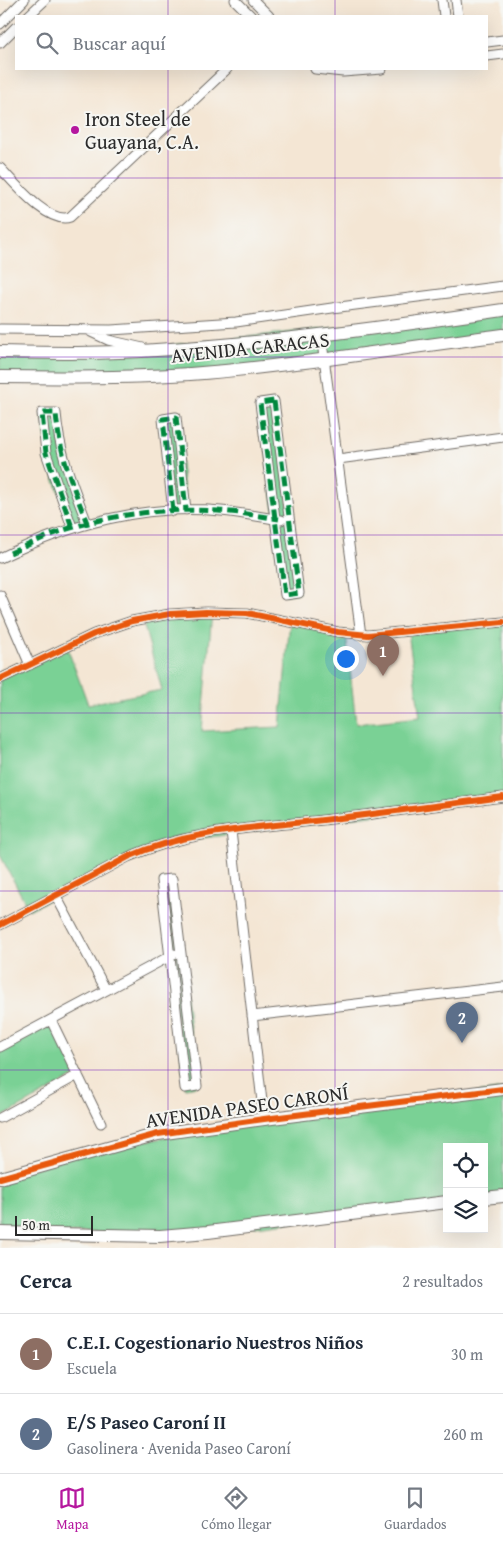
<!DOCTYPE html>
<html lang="es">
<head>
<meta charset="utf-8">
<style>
	body { margin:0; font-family:"Gentium Book Plus",serif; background:#f2f2f3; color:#1f2937 }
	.controls { position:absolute; right:15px; bottom:15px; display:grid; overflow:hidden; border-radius:0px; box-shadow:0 5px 20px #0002 }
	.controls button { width:45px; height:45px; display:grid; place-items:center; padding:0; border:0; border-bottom:1px solid #e0e1e3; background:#fff; color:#1f2937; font:25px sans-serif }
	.scale { position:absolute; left:15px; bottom:12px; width:78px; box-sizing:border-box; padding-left:5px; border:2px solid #2b2b2b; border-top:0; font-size:14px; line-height:18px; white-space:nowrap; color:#2b2b2b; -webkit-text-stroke:4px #f6f6f2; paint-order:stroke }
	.you { position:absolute; left:345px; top:658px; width:18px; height:18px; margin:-12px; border:4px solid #fff; border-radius:50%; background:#1a73e8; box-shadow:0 0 0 8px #1a73e833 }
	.badge { display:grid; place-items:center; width:32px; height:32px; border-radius:50%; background:#b5179e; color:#fff; font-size:16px; font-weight:700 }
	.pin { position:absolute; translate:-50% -41px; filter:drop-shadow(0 1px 2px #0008) }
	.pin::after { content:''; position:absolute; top:26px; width:18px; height:15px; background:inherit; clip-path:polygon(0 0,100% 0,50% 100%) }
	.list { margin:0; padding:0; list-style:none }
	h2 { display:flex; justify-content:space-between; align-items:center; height:65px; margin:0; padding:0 20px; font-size:21px }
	h2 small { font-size:16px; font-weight:400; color:#747a83 }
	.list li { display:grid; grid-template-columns:32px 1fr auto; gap:15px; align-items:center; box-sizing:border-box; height:80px; padding:0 20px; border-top:1px solid #e0e1e3 }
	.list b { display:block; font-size:19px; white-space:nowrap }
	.list p { margin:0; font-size:16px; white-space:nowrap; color:#747a83 }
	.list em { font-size:16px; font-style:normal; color:#747a83 }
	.icon { flex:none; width:28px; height:28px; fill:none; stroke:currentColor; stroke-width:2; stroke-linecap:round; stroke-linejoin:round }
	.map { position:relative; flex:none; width:503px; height:1248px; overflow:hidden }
	.search { position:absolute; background:#fff; box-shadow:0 5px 20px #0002; left:15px; right:15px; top:15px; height:55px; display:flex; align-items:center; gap:12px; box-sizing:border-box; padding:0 18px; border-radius:0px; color:#747a83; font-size:19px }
	.sheet { height:225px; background:#fff }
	nav { display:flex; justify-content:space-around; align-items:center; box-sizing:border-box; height:70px; border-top:1px solid #e0e1e3; background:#fff; font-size:14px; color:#747a83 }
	nav a { display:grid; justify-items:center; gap:2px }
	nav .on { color:#b5179e }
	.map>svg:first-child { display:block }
	.green { fill:#7ad195; stroke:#527e60 }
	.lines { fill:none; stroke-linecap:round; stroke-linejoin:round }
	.street-casing { stroke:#716c66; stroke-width:11 }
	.secondary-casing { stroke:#716c66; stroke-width:14 }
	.street { stroke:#fff; stroke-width:9 }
	.secondary { stroke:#fff; stroke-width:12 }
	.quiet { stroke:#00873e; stroke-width:5; stroke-dasharray:10 5; stroke-linecap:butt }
	.cycleway-casing { stroke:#f6f6f2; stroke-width:9 }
	.cycleway { stroke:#e8590c; stroke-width:6 }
	.grid { fill:none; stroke:#7b2cbf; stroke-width:1; stroke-opacity:0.55 }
	.poi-dot { fill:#b5179e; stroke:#f6f6f2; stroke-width:2 }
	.labels { text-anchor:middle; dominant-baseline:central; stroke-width:4; stroke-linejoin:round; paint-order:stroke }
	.poi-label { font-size:20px; fill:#2b2b2b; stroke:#f6f6f2; text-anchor:start }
	.street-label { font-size:20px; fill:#2b2b2b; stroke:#f6f6f2 }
</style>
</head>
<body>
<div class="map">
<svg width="503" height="1248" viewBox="0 0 503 1248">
	<rect width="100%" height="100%" fill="#f6f6f2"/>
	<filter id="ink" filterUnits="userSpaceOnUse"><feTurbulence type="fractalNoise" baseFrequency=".02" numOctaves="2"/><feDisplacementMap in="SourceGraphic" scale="10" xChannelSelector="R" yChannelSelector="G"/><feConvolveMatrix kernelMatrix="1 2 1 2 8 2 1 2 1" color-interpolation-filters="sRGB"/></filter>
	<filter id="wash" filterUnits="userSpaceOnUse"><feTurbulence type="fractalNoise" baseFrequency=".0096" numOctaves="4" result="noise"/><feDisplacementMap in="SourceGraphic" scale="20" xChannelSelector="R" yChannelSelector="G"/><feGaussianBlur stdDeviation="1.12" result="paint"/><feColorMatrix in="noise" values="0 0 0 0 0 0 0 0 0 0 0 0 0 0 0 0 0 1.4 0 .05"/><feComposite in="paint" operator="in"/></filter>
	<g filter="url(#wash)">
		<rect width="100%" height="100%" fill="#f4e6d4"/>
		<path class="green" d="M503,310V335L192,373L0,377V352H102Z
			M274,401L299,593L285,595L260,403Z
			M42,413H56L87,523L72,527L50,467Z
			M176,417L186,510L173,511L163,419Z
			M212,612L202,731L280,727L290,621L346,633L356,724L420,717L408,632L503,622V797L160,844L29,910L0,855V679L67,647L88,704L162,690L142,619Z
			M172,879L197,1086L185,1088L161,880Z
			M51,1020L78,1075L0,1118V1047Z
			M503,1089V1196L484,1198V1147H447V1202L208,1232L0,1233V1178L110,1146Z"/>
	</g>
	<g filter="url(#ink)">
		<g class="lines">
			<g class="street-casing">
				<path id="street" d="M235,0L251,16
					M253,0L269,16
					M442,0L444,16
					M456,0L458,16
					M28,16L45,0
					M0,24L24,0
					M487,42L503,40
					M0,43L16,27
					M487,56L503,54
					M315,69L343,72L382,69
					M0,168C14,182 48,225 70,217L227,69
					M0,329L111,330L236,322L332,308L503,286
					M91,332L108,340L143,348
					M321,335L361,635
					M274,401L299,593L285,595L260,403Z
					M338,459L503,437
					M173,511L163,419L176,417L186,510
					M72,527L46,453L42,413H56C59,453 73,486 87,523
					M0,558C70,524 142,504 221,511C241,513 261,517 281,520
					M0,595L30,665
					M0,679L94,634L132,621L170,614L206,612L247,613L338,632L368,635L503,622
					M231,831L264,1119
					M172,879L197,1086L185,1088L161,880Z
					M56,896L106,990
					M0,925L128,857C187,831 252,828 314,821C377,814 440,805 503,797
					M252,1016L503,987
					M51,1020L101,1123
					M0,1047L174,954
					M0,1118L78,1075"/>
			</g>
			<g class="secondary-casing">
				<path id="secondary" d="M0,352C52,353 104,354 156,350C272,343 388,327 503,310
					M0,377C63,378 127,378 190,374C295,366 399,348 503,335
					M0,1178L158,1134L264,1119L503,1089
					M484,1198L503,1196
					M0,1233L160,1236L208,1232L447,1202"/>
			</g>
			<use href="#street" class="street"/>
			<use href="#secondary" class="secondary"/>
			<path class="quiet" d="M274,401L299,593L285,595L260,403Z
				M173,511L163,419L176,417L186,510
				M72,527L46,453L42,413H56C59,453 73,486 87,523
				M10,553C31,544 52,533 74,527C120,513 170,508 218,511C239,512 259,516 279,519"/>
			<g class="cycleway-casing">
				<path id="cycleway" d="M0,679L94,634L132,621L170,614L206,612L247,613L338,632L368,635L503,622
					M0,925L128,857C187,831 252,828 314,821C377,814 440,805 503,797
					M0,1178L158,1134L264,1119L503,1089"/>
			</g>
			<use href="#cycleway" class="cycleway"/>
		</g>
	</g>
	<path class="grid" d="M168,0V16M335,0V16M168,69V1248M335,69V1248M0,178H503M0,357H503M0,535H503M0,713H503M0,891H503M0,1070H503"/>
	<circle class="poi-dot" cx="75" cy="130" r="5"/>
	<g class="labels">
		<g class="poi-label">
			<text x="85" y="118">Iron Steel de<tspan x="85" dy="23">Guayana, C.A.</tspan></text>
		</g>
		<g class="street-label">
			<text transform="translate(250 347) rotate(-6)">AVENIDA CARACAS</text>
			<text transform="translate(247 1106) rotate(-8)">AVENIDA PASEO CARONÍ</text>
		</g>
	</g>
</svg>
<div class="controls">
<button><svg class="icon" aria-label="locate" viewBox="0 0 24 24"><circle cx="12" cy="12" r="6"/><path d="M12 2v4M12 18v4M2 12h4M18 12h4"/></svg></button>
<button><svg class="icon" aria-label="layers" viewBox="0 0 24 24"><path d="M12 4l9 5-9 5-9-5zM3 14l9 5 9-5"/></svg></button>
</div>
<div class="scale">50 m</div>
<div class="you"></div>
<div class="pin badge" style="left:383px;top:676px;background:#8d6e63">1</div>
<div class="pin badge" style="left:462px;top:1043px;background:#5c6f8a">2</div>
<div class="search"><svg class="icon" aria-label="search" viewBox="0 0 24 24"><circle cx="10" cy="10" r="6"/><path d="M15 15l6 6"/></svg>Buscar aquí</div>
</div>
<section class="sheet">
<h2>Cerca<small>2 resultados</small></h2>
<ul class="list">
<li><span class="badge" style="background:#8d6e63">1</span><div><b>C.E.I. Cogestionario Nuestros Niños</b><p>Escuela</p></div><em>30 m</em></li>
<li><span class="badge" style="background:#5c6f8a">2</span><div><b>E/S Paseo Caroní II</b><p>Gasolinera · Avenida Paseo Caroní</p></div><em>260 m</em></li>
</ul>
</section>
<nav>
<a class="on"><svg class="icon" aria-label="map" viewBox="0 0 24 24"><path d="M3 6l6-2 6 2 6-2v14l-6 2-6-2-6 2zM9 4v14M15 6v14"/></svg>Mapa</a>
<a><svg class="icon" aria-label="directions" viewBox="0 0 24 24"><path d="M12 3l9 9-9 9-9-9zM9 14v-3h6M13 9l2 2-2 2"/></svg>Cómo llegar</a>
<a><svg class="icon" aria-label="saved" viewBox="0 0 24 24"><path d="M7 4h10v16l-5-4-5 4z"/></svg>Guardados</a>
</nav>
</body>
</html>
